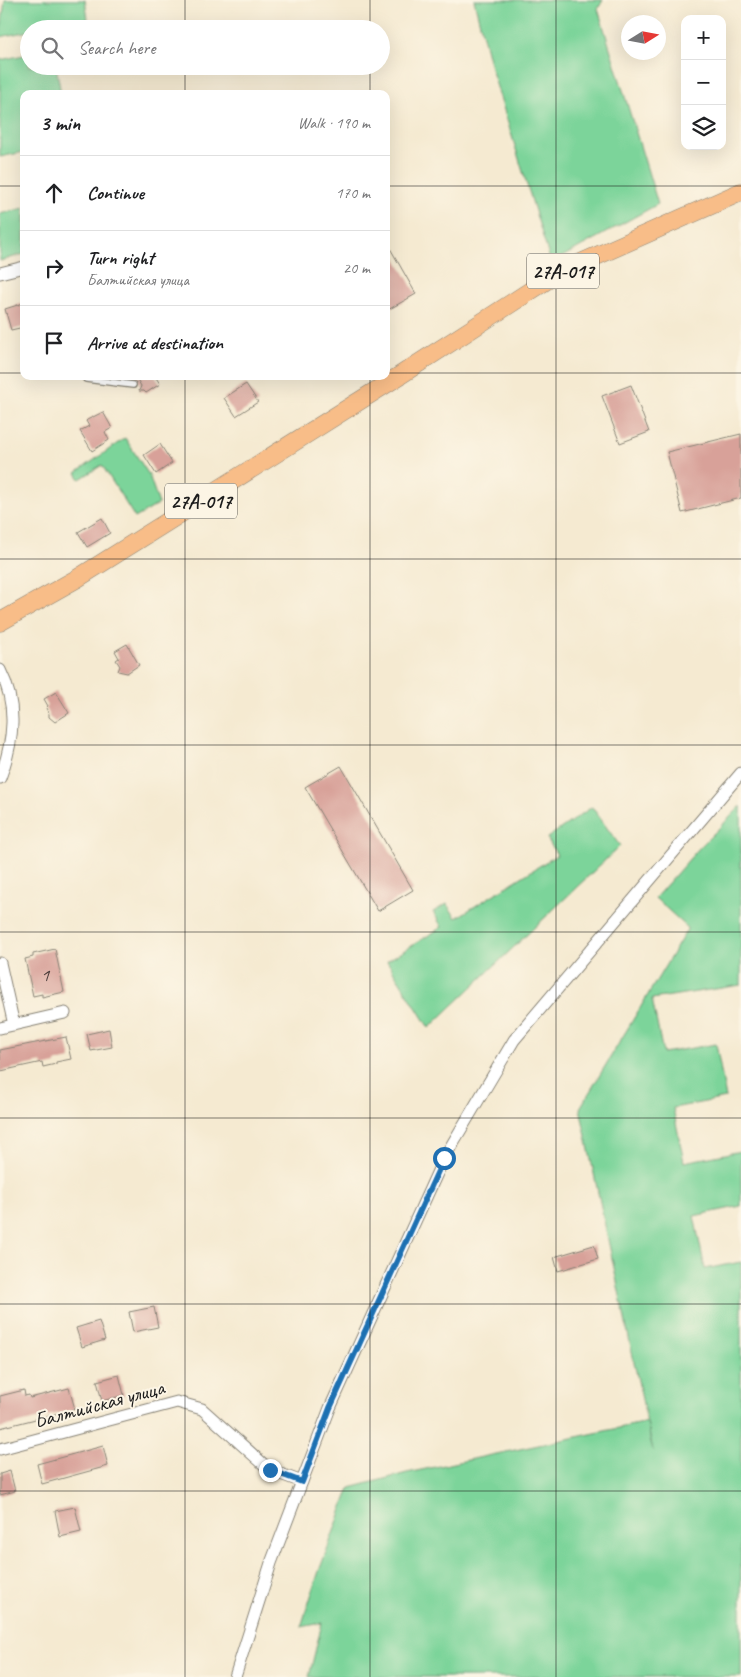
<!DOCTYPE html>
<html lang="en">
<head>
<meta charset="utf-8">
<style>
	body { margin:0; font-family:Caveat,sans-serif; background:#f6f6f6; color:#202124 }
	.controls { position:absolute; right:15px; top:15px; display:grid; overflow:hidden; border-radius:10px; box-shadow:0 5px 20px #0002 }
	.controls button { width:45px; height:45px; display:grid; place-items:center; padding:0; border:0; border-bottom:1px solid #e0e0e0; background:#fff; color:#202124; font:25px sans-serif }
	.compass { position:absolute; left:621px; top:15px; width:45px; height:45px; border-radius:50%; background:#fff; box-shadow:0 5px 20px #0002; rotate:79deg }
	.stop { position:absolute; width:15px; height:15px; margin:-11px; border:4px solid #1f6fb2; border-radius:50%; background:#fff }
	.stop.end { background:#1f6fb2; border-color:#fff; box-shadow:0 1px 5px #0008 }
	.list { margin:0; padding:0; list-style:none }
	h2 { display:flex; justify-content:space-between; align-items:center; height:65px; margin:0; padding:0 20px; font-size:21px }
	h2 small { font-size:16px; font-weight:400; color:#757577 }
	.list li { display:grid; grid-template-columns:32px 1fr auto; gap:15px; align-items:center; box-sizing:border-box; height:75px; padding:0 20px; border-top:1px solid #e0e0e0 }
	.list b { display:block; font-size:19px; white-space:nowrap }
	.list p { margin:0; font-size:16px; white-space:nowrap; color:#757577 }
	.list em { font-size:16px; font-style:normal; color:#757577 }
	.icon { flex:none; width:28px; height:28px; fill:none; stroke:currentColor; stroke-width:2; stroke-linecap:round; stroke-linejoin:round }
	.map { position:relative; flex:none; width:741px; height:1677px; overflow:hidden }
	.search { position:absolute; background:#fff; box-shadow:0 5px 20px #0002; left:20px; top:20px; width:370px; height:55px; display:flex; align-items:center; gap:12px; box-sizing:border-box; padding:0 18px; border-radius:28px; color:#757577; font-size:19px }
	.panel { position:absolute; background:#fff; box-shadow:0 5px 20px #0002; left:20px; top:90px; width:370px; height:290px; border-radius:10px }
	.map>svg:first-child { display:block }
	.green { fill:#7bd49a; stroke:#4c785b }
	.building { fill:#d8a199 }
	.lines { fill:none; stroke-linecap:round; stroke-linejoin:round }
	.lane-casing { stroke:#888376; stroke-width:8 }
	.street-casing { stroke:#888376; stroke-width:13 }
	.primary-casing { stroke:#888376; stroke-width:19 }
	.lane { stroke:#fff; stroke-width:5.5 }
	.street { stroke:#fff; stroke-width:11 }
	.primary { stroke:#f8bd88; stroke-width:18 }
	.route { stroke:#1f6fb2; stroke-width:6 }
	.grid { fill:none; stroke:#1c1c1c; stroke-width:1; stroke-opacity:0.55 }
	.labels { text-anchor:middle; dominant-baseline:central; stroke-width:4; stroke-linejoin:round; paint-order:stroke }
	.number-label { font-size:19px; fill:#4b3d3b }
	.shield { fill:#fcf5e5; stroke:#5f5d58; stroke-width:1 }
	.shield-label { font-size:20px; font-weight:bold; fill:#1c1c1c }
	.street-label { font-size:21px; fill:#1c1c1c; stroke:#fcf5e5 }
</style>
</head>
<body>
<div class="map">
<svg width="741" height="1677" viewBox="0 0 741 1677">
	<rect width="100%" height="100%" fill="#fcf5e5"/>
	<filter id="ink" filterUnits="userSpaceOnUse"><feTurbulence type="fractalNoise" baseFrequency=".02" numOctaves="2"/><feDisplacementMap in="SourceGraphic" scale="10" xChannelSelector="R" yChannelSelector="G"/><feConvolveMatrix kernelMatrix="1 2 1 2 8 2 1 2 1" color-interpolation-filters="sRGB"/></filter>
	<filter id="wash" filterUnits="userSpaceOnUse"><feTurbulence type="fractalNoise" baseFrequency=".0096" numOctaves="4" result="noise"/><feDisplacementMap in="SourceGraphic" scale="20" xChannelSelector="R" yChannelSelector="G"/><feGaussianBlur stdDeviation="1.12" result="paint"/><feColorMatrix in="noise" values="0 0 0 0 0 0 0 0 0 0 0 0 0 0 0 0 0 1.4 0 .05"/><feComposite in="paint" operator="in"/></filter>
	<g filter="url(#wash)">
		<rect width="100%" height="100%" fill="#f5ead1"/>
		<path class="green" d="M5,0H85L88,19L40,29H29V31L0,37Z
			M474,0H603L598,9L658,204L551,263L491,68Z
			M29,54V66H56L61,94H24V152L0,157V60Z
			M24,208V254L0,261V214Z
			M125,438L149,475L159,504L135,518L102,465L80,479L76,473Z
			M741,806V985L652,999L663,1053L716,1044L726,1098L673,1108L684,1162L741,1151V1206L694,1216L705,1269L741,1262V1677H309L322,1623L301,1627L319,1571L350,1488L407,1473L647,1422L653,1451L580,1108L688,928L655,898L700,847Z
			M592,807L620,846L429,1028L387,961L442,927L433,912L447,904L456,918L557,855L547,838Z"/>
		<g id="blocks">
			<path class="building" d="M386,241L416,294L386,311Z
				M24,303V327L11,330L5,309Z
				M135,376H155L160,384L146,393L144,391H139L141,386Z
				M246,384L258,402L236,416L224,398Z
				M631,385L649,432L620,443L602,396Z
				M103,412L112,428L105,432L109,440L92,451L80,431L89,426L86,421L87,420Z
				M741,434V498L682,513L667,452Z
				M160,444L172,463L156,474L144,455Z
				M102,518L110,533L87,547L78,532Z
				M127,644L139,665L127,673L118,671L120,666L116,660L119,658L115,651Z
				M56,692L69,713L55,722L49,717V714L46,708L48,706L44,699Z
				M341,766L413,890L378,911L305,787Z
				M55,949L64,992L42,997V994L33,996L25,959L33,957V954Z
				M109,1029L112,1047L91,1051L87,1034Z
				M66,1037L71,1059L56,1062V1064L43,1067L42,1062L1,1071L0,1050Z
				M594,1245L598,1259L558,1271L554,1257Z
				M154,1307L158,1327L133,1332L129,1312Z
				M99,1321L105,1340L82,1347L76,1328Z
				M119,1375L124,1395L102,1401L97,1381Z
				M69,1388L75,1409L0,1428V1396L24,1390L25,1396L29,1395L30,1398Z
				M103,1446L108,1466L42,1484L37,1464Z
				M10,1471L15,1491L0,1495V1474Z
				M75,1507L81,1532L60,1537L55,1511Z"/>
		</g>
	</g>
	<g filter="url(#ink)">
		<use href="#blocks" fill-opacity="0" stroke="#888376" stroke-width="1"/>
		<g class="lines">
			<g class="lane-casing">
				<path id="lane" d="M86,376V379L133,385"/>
			</g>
			<g class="street-casing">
				<path id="street" d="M0,273L24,267
					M0,670C18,705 14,741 0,778
					M0,963L14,1025
					M0,1028L65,1013
					M0,1449L177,1402L202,1409L270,1470L302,1482
					M235,1677L271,1563L330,1408L444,1158L514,1040L741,773"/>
			</g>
			<g class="primary-casing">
				<path id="primary" d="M0,622L78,578L399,376L558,273L741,192"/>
			</g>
			<use href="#lane" class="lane"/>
			<use href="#street" class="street"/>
			<use href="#primary" class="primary"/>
		</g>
	</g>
	<g class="lines" filter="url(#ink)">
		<path class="route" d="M270,1470L302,1482L330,1408L444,1158"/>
	</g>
	<path class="grid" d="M185,0V29M370,0V29M556,0V1677M185,66V94M370,66V94M0,186H24M386,186H741M0,373H24M386,373H741M185,376V1677M370,376V1677M0,559H741M0,745H741M0,932H741M0,1118H741M0,1304H741M0,1491H741"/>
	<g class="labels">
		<g class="number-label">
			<text x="45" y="975">1</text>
		</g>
		<g class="shield">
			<rect x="527" y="253.5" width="72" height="35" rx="4"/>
			<rect x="165" y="483.5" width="72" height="35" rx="4"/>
		</g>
		<g class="shield-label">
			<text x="563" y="271">27А-017</text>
			<text x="201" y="501">27А-017</text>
		</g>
		<g class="street-label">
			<text transform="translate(99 1404) rotate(-15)">Балтийская улица</text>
		</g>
	</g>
</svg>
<div class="controls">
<button>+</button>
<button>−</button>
<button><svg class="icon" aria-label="layers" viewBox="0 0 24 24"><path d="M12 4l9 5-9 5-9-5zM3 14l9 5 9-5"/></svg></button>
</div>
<svg class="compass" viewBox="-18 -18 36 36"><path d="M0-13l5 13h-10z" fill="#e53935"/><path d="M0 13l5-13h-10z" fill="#757577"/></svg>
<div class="stop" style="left:444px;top:1158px"></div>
<div class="stop end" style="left:270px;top:1470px"></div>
<div class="search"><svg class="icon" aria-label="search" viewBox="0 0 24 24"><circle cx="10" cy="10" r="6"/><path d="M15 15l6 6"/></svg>Search here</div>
<section class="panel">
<h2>3 min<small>Walk · 190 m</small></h2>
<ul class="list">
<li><svg class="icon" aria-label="ahead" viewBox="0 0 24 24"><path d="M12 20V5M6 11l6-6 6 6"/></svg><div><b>Continue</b></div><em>170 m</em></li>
<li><svg class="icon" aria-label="right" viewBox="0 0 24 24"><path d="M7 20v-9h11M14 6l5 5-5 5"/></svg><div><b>Turn right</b><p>Балтийская улица</p></div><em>20 m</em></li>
<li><svg class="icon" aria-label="arrive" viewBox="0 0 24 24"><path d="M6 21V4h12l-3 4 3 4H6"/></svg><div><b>Arrive at destination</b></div></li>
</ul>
</section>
</div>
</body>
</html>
